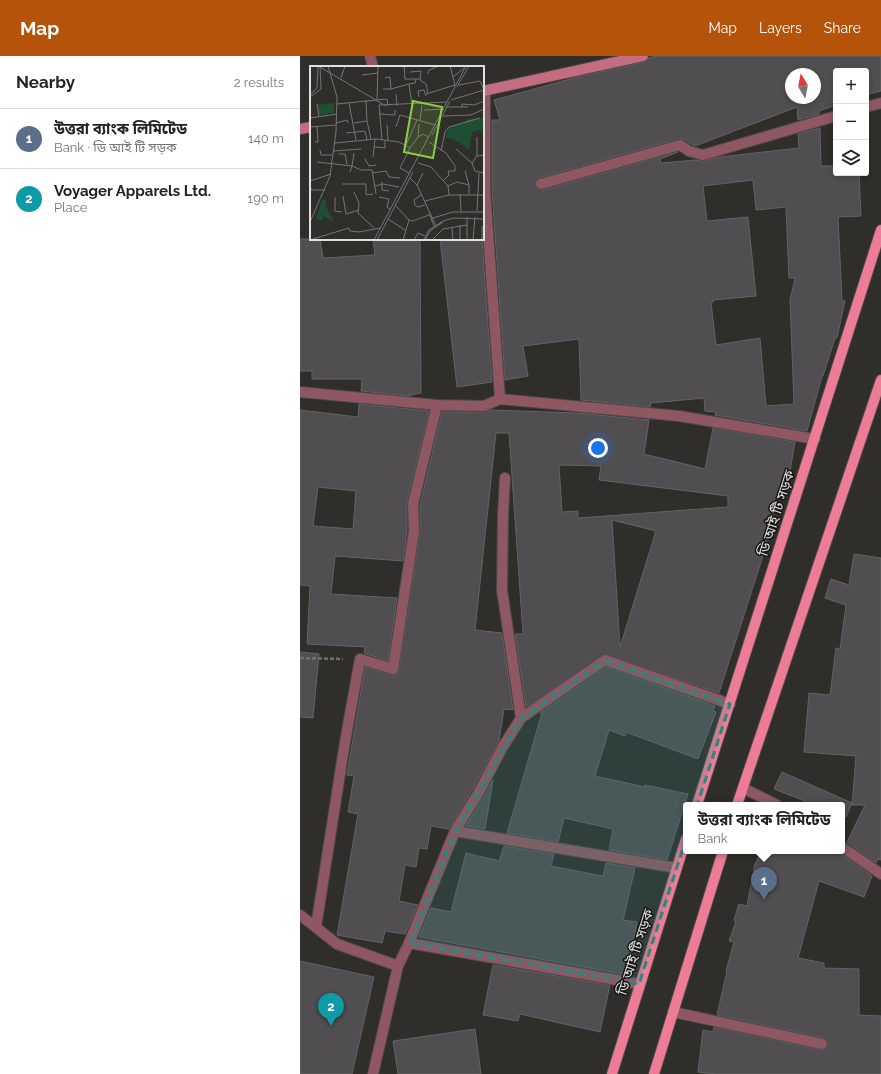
<!DOCTYPE html>
<html lang="en">
<head>
<meta charset="utf-8">
<style>
	body { margin:0; font-family:Raleway,"Noto Sans Bengali",sans-serif; background:#f2f2f2; color:#222 }
	.controls { position:absolute; right:12px; top:12px; display:grid; overflow:hidden; border-radius:4px; box-shadow:0 2px 6px #0003 }
	.controls button { width:36px; height:36px; display:grid; place-items:center; padding:0; border:0; border-bottom:1px solid #e0e0e0; background:#fff; color:#222; font:20px sans-serif }
	.compass { position:absolute; left:485px; top:12px; width:36px; height:36px; border-radius:50%; background:#fff; box-shadow:0 2px 6px #0003; rotate:350deg }
	.you { position:absolute; left:298px; top:392px; width:14px; height:14px; margin:-10px; border:3px solid #fff; border-radius:50%; background:#1a73e8; box-shadow:0 0 0 6px #1a73e833 }
	.badge { display:grid; place-items:center; width:26px; height:26px; border-radius:50%; background:#b45309; color:#fff; font-size:13px; font-weight:700 }
	.pin { position:absolute; translate:-50% -33px; filter:drop-shadow(0 1px 2px #0008) }
	.pin::after { content:''; position:absolute; top:21px; width:14px; height:12px; background:inherit; clip-path:polygon(0 0,100% 0,50% 100%) }
	.popup { position:absolute; left:383px; top:746px; width:162px; height:52px; box-sizing:border-box; display:grid; place-content:center; border-radius:4px; background:#fff; filter:drop-shadow(0 1px 3px #0005); font-size:13px; white-space:nowrap; color:#767676 }
	.popup b { font-size:15px; color:#222 }
	.popup::after { content:''; position:absolute; left:50%; top:100%; margin-left:-8px; border:8px solid transparent; border-top-color:#fff }
	.list { margin:0; padding:0; list-style:none }
	h2 { display:flex; justify-content:space-between; align-items:center; height:52px; margin:0; padding:0 16px; font-size:17px }
	h2 small { font-size:13px; font-weight:400; color:#767676 }
	.list li { display:grid; grid-template-columns:26px 1fr auto; gap:12px; align-items:center; box-sizing:border-box; height:60px; padding:0 16px; border-top:1px solid #e0e0e0 }
	.list b { display:block; font-size:15px; white-space:nowrap }
	.list p { margin:0; font-size:13px; white-space:nowrap; color:#767676 }
	.list em { font-size:13px; font-style:normal; color:#767676 }
	.icon { flex:none; width:22px; height:22px; fill:none; stroke:currentColor; stroke-width:2; stroke-linecap:round; stroke-linejoin:round }
	.map { position:relative; flex:none; width:581px; height:1018px; overflow:hidden }
	header { display:flex; align-items:center; gap:24px; box-sizing:border-box; height:56px; padding:0 20px; background:#b45309; color:#fff }
	header strong { font-size:19px }
	nav { display:flex; gap:22px; margin-inline-start:auto; font-size:14px }
	main { display:flex }
	aside { flex:1; background:#fff }
	.map>svg:first-child { display:block }
	.building { fill:#504e51; stroke:#646265; fill-rule:evenodd }
	.lines { fill:none; stroke-linecap:round; stroke-linejoin:round }
	.street-casing { stroke:#4c4a48; stroke-width:12 }
	.secondary-casing { stroke:#4c4a48; stroke-width:12 }
	.primary-casing { stroke:#4c4a48; stroke-width:12 }
	.path { stroke:#72706e; stroke-width:2.5; stroke-dasharray:4 2; stroke-linecap:butt }
	.street { stroke:#8f5763; stroke-width:10 }
	.secondary { stroke:#c46c80; stroke-width:10 }
	.primary { stroke:#ed7c97; stroke-width:10 }
	.marked { fill:#2e867f; fill-opacity:0.2; stroke:#2e867f; stroke-width:3; stroke-dasharray:8 5; stroke-linejoin:round }
	.labels { text-anchor:middle; dominant-baseline:central; stroke-width:3; stroke-linejoin:round; paint-order:stroke }
	.street-label { font-size:14px; fill:#e1dfde; stroke:#171615 }
	.inset-road { fill:none; stroke:#777573; stroke-width:1 }
	.view { fill:#8bce46; fill-opacity:0.15; stroke:#8bce46; stroke-width:2 }
	.inset-edge { fill:none; stroke:#e1dfde; stroke-width:2 }
</style>
</head>
<body>
<header>
<strong>Map</strong>
<nav><a>Map</a><a>Layers</a><a>Share</a></nav>
</header>
<main>
<aside>
<h2>Nearby<small>2 results</small></h2>
<ul class="list">
<li><span class="badge" style="background:#5c6f8a">1</span><div><b>উত্তরা ব্যাংক লিমিটেড</b><p>Bank · ডি আই টি সড়ক</p></div><em>140 m</em></li>
<li><span class="badge" style="background:#0f9aa8">2</span><div><b>Voyager Apparels Ltd.</b><p>Place</p></div><em>190 m</em></li>
</ul>
</aside>
<div class="map">
<svg width="581" height="1018" viewBox="0 0 581 1018">
	<rect width="100%" height="100%" fill="#302e2b"/>
	<path class="building" d="M355,0H581V35L566,39V15H536V49L519,55V58L498,64L497,51L395,90L383,83H378L239,122L235,127L237,133L243,134L378,96L360,103L361,107L395,104L404,105L420,101L499,92L498,78L520,72L521,110H536V117H559L561,160L538,161L542,244L545,245L537,282H535L523,320H522L507,375L415,359L416,356L405,355L404,342L351,347L350,351L281,344L279,283L223,290L228,320L205,324L192,134V64H200L194,44L281,20L344,6L349,2ZM491,18H515V42H491ZM453,124L456,154L486,151L489,222H495L490,244L494,348L466,350L460,282L416,289L411,246H413V244L456,240L448,161L407,165L403,130Z
		M0,183H20L23,202L75,199L73,183H120L121,337L106,340L61,335L62,323H12V315H0Z
		M140,183H182L192,326L157,331Z
		M59,348L129,355L107,446V475L103,505L35,500L31,538L97,542L88,605L64,597L65,591L7,588L10,530L0,529V354L58,361ZM18,431L56,435L53,473L13,470Z
		M191,354L278,357L349,364L344,398L405,413L413,372L495,386L487,432L481,431L461,506L419,637L304,598L226,651L215,578H223L209,377H196L175,574L202,577L213,654L204,653L199,685L173,733L149,773L131,770L127,793L119,792L116,811L105,809L99,845L118,849L105,878L85,875L82,887L37,879L58,758L48,756L54,720L47,719L65,611L92,619L98,618L99,614L120,476V449L142,356H184ZM259,409L301,410L299,424L428,440V451L278,462V455L262,456ZM312,464L356,475L320,591Z
		M554,498L581,502V804L578,803L576,807L547,786L565,749H552L556,700L504,696L509,637L530,639L536,592L540,593L546,549L525,542L531,523L549,529Z
		M0,596L19,598L13,662L0,661Z
		M306,611L415,650L413,655L416,656L398,703L326,676L325,680L309,674L295,720L345,731V729L388,738L367,804L309,794L313,773L264,762L258,786L207,777L242,657H240Z
		M482,716L552,747L546,761L542,760V749H515L474,733Z
		M193,724L185,773L166,770L185,739Z
		M204,790L254,798L251,810L303,820L306,807L335,812L323,864L337,866L328,919L119,881L131,852L151,856L166,797L199,805Z
		M462,795H537L572,820L564,841L519,825L498,902L524,907V912L559,913V959L581,960V1018H416L398,1016L403,974L413,976L414,971L521,994H524L528,990V986L523,982L417,959L427,915H426L434,886L429,885L436,865L434,864L439,848L447,850L455,808Z
		M0,905L74,921L52,1018H0Z
		M193,909L310,929L300,976L220,958L218,965L183,959Z
		M175,973L181,1018H98L93,985Z"/>
	<g class="lines">
		<g class="street-casing">
			<path id="street" d="M70,0L73,11
				M185,35V134L200,343
				M566,51L581,47
				M241,128L380,89L389,95L403,99L536,60
				M0,336L137,349L184,350L200,343L379,360L515,383
				M205,422L203,459L202,534L221,662
				M443,732L477,749
				M155,775L377,812
				M542,791L581,818
				M0,859L37,888L98,910
				M16,871L45,686L60,603L93,613L114,475L113,448L137,349
				M109,887L339,928
				M373,956L522,988
				M73,1018L98,910L109,887L155,775L179,736L202,692L221,662L305,604L430,648"/>
		</g>
		<g class="secondary-casing">
			<path id="secondary" d="M183,35L343,0
				M0,73L11,71"/>
		</g>
		<g class="primary-casing">
			<path id="primary" d="M397,749L581,174
				M437,749L581,324
				M312,1018L386,783
				M354,1018L423,795"/>
		</g>
		<path class="path" d="M0,602L43,603"/>
		<use href="#street" class="street"/>
		<use href="#secondary" class="secondary"/>
		<use href="#primary" class="primary"/>
	</g>
	<path class="marked" d="M305,604L430,648L339,928L109,887L155,775L221,662Z"/>
	<g class="labels">
		<g class="street-label">
			<text transform="translate(476 457) rotate(-72)">ডি আই টি সড়ক</text>
			<text transform="translate(335 896) rotate(-72)">ডি আই টি সড়ক</text>
		</g>
	</g>
	<g transform="translate(10 10)">
		<rect width="174" height="174" fill="#302e2b"/>
		<path d="M24,37V47L9,49L8,39ZM174,52L172,66L169,64L162,66L159,84L147,75L135,71L140,61L155,56L157,53ZM12,134H16V141L24,156L14,150L11,155L6,153Z" fill="#1f4e33"/>
		<path class="inset-road" d="M94,0L95,13H110M140,0L145,19M10,1L76,40M100,6L111,5L110,14L116,18L118,28M118,8L119,4L129,0M52,9L68,7M143,11L154,2M31,12L35,0M149,19L170,15L174,24M147,21L159,0M73,23H81L80,11L75,12M81,23L99,18M86,28L87,40M116,28L145,19M0,29L7,22L8,0M0,31L11,23L10,0M109,31L108,25L114,24L116,30M67,34L68,0M141,34L174,24M39,37L46,74M7,38L9,50M27,38L77,33L78,40M69,39L137,36M69,39L72,74M102,39L99,18L105,17L106,13M137,41H158M152,41V38L164,39L174,35M114,44L134,43M70,48L85,49V44M133,50L161,49L174,43M0,52L27,48M110,54L112,39M57,55L61,73M26,57L37,54L38,57M44,57L57,55L56,34M77,59L78,75M0,61L26,59M86,61L90,49L125,59M36,67L55,65L57,74M122,69L140,35M108,71L109,58M167,71V90M5,76H8L7,60M119,76L136,87L145,100V105H138L139,109L133,115M25,77L66,73L89,76L100,82M96,79L107,54M65,81L75,82V75M146,83L162,97M10,84L11,89H22M23,85L51,83M131,85L135,66L139,61L170,52M44,87L42,100L51,104H62L66,128M29,88H35L37,98M174,89L167,90L162,97L165,105L174,107M63,91L65,73M55,93L59,100L66,99M7,96L42,100L40,106M108,97L121,101L138,120M155,105L159,119M62,107L76,105L79,111L90,112M99,107L90,102L100,82L108,71L113,68L118,71M100,112L107,119L126,160M0,115L21,108M0,116L1,124H15M72,116V124L79,125M32,118H56V129L63,128M107,119L113,107M65,120L73,118L89,121M44,126L49,137L48,147L64,162M150,128L151,145M111,129L104,134L105,139L108,141L115,139M139,129L138,120L147,116L159,119V128M33,130L36,148L49,144M25,131V145L32,146M69,131L79,133L77,141L80,143M115,135L139,129H174M85,139L99,154M167,145L169,107M119,147L124,160M123,152L143,146H174M78,153L95,164M99,154L103,155L119,149M0,156L20,110L26,66L27,31L18,0M142,161L143,174M3,173L39,162L40,165L49,166L71,162M64,174L156,0M67,174L103,106M93,174L99,154M104,174L108,167L115,170M114,174L119,164L133,155L144,152L174,153M115,174L120,165L133,156M122,174L133,163L157,159M150,174V159M157,174V151M163,174L165,151M172,174V160"/>
		<path class="view" d="M103,35L132,41L123,92L94,86Z"/>
		<rect width="174" height="174" class="inset-edge"/>
	</g>
</svg>
<div class="controls">
<button>+</button>
<button>−</button>
<button><svg class="icon" aria-label="layers" viewBox="0 0 24 24"><path d="M12 4l9 5-9 5-9-5zM3 14l9 5 9-5"/></svg></button>
</div>
<svg class="compass" viewBox="-18 -18 36 36"><path d="M0-13l5 13h-10z" fill="#e53935"/><path d="M0 13l5-13h-10z" fill="#767676"/></svg>
<div class="you"></div>
<div class="pin badge" style="left:464px;top:844px;background:#5c6f8a">1</div>
<div class="popup"><b>উত্তরা ব্যাংক লিমিটেড</b>Bank</div>
<div class="pin badge" style="left:31px;top:970px;background:#0f9aa8">2</div>
</div>
</main>
</body>
</html>
